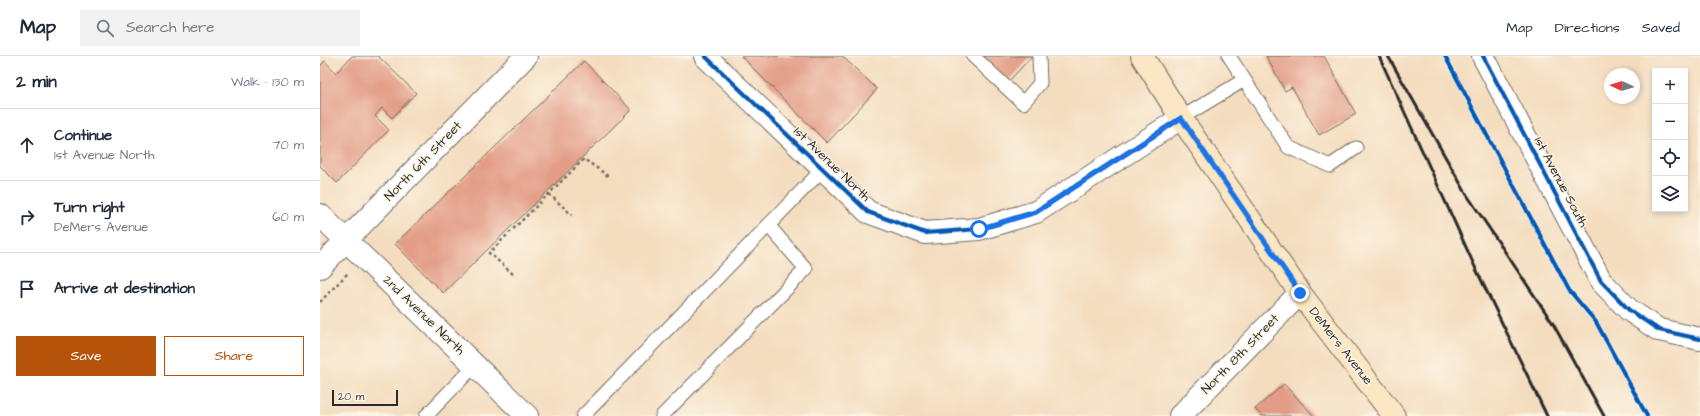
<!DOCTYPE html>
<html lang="en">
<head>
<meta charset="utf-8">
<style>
	body { margin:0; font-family:"Architects Daughter",sans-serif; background:#f2f2f3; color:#1f2937 }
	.controls { position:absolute; right:12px; top:12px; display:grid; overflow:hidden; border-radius:0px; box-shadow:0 2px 6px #0003 }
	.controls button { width:36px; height:36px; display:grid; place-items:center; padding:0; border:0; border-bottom:1px solid #e0e1e3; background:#fff; color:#1f2937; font:20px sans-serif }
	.compass { position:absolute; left:1284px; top:12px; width:36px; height:36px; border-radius:50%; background:#fff; box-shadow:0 2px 6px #0003; rotate:274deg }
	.scale { position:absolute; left:12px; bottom:10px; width:66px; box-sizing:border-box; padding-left:4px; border:2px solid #2b2b2b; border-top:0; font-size:11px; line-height:14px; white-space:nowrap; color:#2b2b2b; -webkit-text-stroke:3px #fcf5e5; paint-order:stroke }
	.stop { position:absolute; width:12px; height:12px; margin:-9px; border:3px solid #1a73e8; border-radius:50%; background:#fff }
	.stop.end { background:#1a73e8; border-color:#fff; box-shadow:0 1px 4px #0008 }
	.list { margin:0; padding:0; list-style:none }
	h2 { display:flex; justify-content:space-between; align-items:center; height:52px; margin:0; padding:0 16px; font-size:17px }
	h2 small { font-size:13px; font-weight:400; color:#747a83 }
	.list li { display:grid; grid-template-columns:26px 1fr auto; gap:12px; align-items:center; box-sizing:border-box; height:72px; padding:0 16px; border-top:1px solid #e0e1e3 }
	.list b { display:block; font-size:15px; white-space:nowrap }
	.list p { margin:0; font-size:13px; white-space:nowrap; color:#747a83 }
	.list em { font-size:13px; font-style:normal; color:#747a83 }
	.actions { display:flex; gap:8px; padding:12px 16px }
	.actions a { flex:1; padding:9px 0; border:1px solid #b45309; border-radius:0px; text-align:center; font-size:14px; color:#b45309 }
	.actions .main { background:#b45309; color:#fff }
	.icon { flex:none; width:22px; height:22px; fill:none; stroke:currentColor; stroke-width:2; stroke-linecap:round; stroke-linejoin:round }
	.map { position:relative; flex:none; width:1380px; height:360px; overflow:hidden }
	header { display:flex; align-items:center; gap:24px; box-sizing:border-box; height:56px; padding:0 20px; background:#fff; border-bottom:1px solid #e0e1e3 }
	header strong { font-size:19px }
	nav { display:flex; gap:22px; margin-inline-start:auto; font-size:14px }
	.search { width:280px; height:36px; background:#f2f2f3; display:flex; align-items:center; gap:10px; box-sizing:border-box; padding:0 14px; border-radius:0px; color:#747a83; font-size:15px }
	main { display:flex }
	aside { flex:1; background:#fff }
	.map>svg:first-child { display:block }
	.building { fill:#e39d87 }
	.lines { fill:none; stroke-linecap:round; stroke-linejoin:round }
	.lane-casing { stroke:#71695f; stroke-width:15 }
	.street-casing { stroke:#71695f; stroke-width:24 }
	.secondary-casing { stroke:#71695f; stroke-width:24 }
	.path { stroke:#71695f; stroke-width:2.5; stroke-dasharray:3 3; stroke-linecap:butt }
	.lane { stroke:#fff; stroke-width:13 }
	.street { stroke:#fff; stroke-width:22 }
	.secondary { stroke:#fbe7c3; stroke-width:22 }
	.rail { stroke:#2b2b2b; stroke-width:3 }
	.cycleway-casing { stroke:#fcf5e5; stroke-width:6 }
	.cycleway { stroke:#0057b8; stroke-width:4 }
	.route { stroke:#1a73e8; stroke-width:5 }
	.labels { text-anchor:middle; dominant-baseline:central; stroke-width:3; stroke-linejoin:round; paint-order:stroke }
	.street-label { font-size:13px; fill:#2b2b2b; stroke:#fcf5e5 }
</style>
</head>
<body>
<header>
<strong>Map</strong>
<div class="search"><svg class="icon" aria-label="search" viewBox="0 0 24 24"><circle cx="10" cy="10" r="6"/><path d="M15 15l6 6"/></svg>Search here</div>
<nav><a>Map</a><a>Directions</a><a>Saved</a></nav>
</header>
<main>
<aside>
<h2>2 min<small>Walk · 130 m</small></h2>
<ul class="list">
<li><svg class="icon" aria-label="ahead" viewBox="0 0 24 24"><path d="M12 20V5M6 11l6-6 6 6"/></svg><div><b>Continue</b><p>1st Avenue North</p></div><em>70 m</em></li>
<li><svg class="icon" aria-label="right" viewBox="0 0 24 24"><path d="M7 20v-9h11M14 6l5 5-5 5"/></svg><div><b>Turn right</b><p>DeMers Avenue</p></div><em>60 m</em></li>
<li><svg class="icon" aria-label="arrive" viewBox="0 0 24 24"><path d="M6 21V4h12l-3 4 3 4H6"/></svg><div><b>Arrive at destination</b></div></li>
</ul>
<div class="actions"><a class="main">Save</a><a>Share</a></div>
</aside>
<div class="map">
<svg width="1380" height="360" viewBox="0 0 1380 360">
	<rect width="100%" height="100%" fill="#fcf5e5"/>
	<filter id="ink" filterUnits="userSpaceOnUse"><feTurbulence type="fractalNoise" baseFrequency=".025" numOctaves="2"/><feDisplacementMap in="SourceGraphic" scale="8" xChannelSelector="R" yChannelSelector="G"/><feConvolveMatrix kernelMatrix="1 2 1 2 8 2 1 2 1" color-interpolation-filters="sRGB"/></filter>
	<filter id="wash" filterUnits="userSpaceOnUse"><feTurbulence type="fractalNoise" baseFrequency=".012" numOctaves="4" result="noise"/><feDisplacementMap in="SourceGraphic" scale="16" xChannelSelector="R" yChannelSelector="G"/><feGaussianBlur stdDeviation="0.9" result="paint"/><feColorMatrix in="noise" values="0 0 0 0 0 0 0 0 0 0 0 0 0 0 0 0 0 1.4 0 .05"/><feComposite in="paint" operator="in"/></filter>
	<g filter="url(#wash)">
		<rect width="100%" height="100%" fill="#f4ddbf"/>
		<g id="blocks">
			<path class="building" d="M32,0H58L96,37L72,62L62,52L55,60L69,74L17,127L0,110V10L5,5L16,17Z
				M421,0H522L557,33L507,87Z
				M660,0H712L688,26Z
				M946,0H1004L1036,58L999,79L972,31L965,35Z
				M264,5L311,54L123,237L75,188Z
				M964,328L994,360H942L935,353Z"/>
		</g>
	</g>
	<g filter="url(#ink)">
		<use href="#blocks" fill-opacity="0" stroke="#71695f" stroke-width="1"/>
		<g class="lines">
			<g class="lane-casing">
				<path id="lane" d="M653,0L703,47L720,27L719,0
					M909,0L968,91L1010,110L1036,92
					M861,62L924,24
					M106,360L155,309
					M263,360L503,113
					M342,360L486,213L448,169"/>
			</g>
			<g class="street-casing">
				<path id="street" d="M385,0L548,156L605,177L659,173L716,156L861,62
					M1163,0L1281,225L1309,254L1339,274L1380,283
					M0,159L207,360
					M0,211L206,0
					M860,360L980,237"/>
			</g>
			<g class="secondary-casing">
				<path id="secondary" d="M822,0L861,62L980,237L1074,360"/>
			</g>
			<path class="path" d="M229,138L252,159
				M193,218L169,197L264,103L288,120
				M0,246L28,217"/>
			<use href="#lane" class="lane"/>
			<use href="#street" class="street"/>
			<use href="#secondary" class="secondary"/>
			<path class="rail" d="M1059,0L1155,211L1227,360
				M1068,0L1147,139L1232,266L1284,360"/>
			<g class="cycleway-casing">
				<path id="cycleway" d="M385,0L548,156L605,177L659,173L716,156L861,62
					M1125,0L1249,234L1276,266L1327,360
					M1163,0L1281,225L1309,254L1339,274L1380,283"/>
			</g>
			<use href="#cycleway" class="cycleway"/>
		</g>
	</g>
	<g class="lines" filter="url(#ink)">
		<path class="route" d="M659,173L716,156L861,62L980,237"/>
	</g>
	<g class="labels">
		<g class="street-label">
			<text transform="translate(103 105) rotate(-46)">North 6th Street</text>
			<text transform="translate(512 108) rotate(44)">1st Avenue North</text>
			<text transform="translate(1241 126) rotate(62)">1st Avenue South</text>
			<text transform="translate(104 259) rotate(44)">2nd Avenue North</text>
			<text transform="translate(1021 290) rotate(52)">DeMers Avenue</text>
			<text transform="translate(920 298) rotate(-46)">North 8th Street</text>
		</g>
	</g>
</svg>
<div class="controls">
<button>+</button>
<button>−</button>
<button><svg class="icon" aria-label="locate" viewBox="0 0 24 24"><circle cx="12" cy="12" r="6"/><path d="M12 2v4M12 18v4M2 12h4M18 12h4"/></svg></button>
<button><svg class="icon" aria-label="layers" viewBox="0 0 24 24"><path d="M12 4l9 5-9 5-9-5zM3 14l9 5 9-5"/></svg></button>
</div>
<svg class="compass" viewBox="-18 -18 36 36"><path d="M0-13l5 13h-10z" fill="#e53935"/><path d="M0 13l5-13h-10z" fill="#747a83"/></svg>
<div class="scale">20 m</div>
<div class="stop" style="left:659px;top:173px"></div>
<div class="stop end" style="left:980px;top:237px"></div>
</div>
</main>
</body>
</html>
